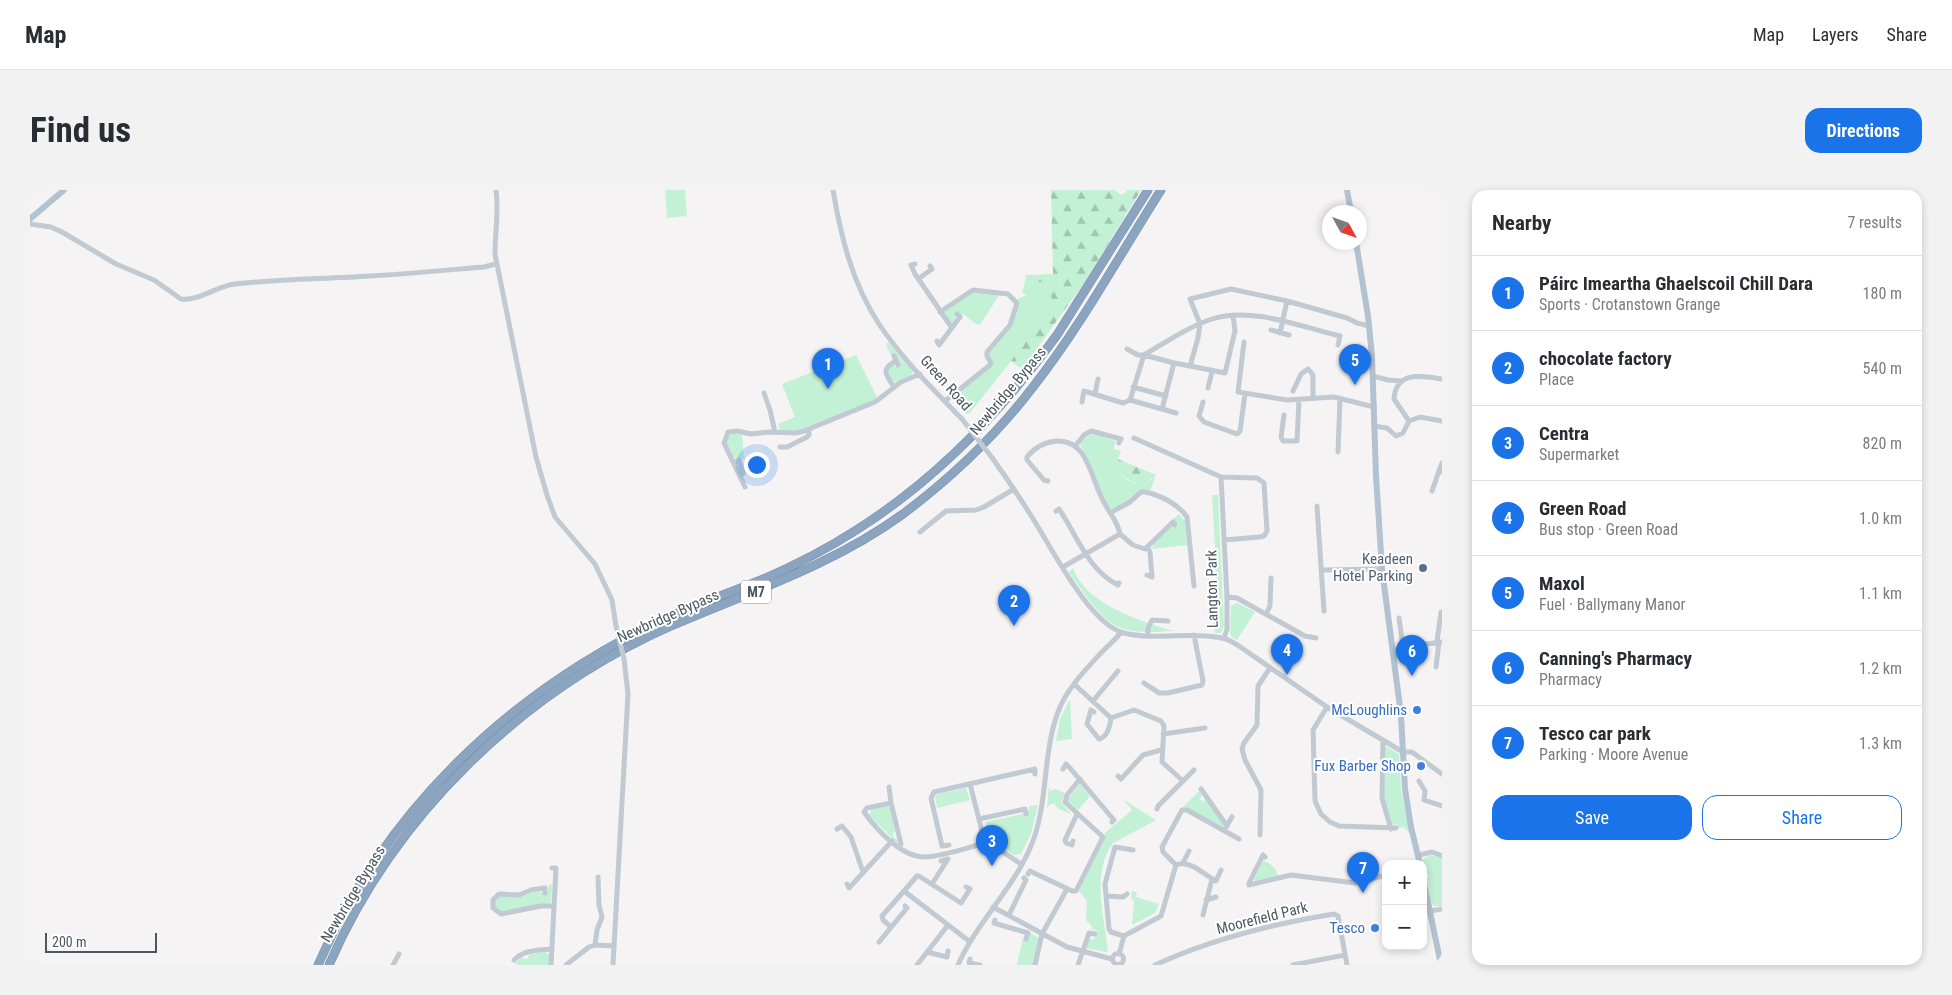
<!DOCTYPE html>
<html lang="en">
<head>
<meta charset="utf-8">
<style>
	body { margin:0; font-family:"Roboto Condensed",sans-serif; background:#f2f2f3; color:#2b2b33 }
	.controls { position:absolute; right:15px; bottom:15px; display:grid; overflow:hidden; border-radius:10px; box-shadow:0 2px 8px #0003 }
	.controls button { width:45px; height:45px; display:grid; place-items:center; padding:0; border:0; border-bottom:1px solid #e1e1e2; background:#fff; color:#2b2b33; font:25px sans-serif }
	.compass { position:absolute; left:1292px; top:15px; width:45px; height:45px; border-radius:50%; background:#fff; box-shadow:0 2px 8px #0003; rotate:130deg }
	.scale { position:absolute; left:15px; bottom:12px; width:112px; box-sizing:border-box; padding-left:5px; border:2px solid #4a5661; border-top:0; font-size:14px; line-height:18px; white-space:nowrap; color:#4a5661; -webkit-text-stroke:4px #fff; paint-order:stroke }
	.you { position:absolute; left:726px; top:274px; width:18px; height:18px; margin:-12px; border:4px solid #fff; border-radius:50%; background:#1a73e8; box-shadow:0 0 0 8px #1a73e833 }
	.badge { display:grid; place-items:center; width:32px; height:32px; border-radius:50%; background:#1a73e8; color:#fff; font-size:16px; font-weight:700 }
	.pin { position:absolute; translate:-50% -41px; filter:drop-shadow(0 1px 2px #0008) }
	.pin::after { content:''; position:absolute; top:26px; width:18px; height:15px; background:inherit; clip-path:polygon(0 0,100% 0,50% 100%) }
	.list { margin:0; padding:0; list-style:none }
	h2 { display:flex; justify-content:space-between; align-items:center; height:65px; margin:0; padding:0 20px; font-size:21px }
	h2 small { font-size:16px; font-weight:400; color:#7c7c81 }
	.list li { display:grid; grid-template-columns:32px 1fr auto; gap:15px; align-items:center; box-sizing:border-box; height:75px; padding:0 20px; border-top:1px solid #e1e1e2 }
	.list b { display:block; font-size:19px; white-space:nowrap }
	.list p { margin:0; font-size:16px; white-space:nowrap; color:#7c7c81 }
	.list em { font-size:16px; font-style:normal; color:#7c7c81 }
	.actions { display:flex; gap:10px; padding:15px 20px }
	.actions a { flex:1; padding:11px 0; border:1px solid #1a73e8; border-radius:15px; text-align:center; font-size:18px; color:#1a73e8 }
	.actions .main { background:#1a73e8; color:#fff }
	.map { position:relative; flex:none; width:1412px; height:775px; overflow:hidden; border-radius:15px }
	header { display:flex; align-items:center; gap:30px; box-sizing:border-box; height:70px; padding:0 25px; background:#fff; border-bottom:1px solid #e1e1e2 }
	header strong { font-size:24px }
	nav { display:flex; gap:28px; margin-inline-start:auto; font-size:18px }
	.intro { display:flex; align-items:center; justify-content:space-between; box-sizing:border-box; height:120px; padding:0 30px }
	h1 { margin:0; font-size:35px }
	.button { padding:12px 22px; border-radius:15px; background:#1a73e8; color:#fff; font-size:18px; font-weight:700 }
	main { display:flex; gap:30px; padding:0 30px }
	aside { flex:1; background:#fff; border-radius:15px; box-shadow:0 2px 8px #0003 }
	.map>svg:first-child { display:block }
	.grass { fill:#c3f1d5 }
	.forest { fill:url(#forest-firs) }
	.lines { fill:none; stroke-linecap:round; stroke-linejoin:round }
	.highway-casing { stroke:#7690ad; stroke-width:9 }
	.minor { stroke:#c1cad2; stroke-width:5 }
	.major { stroke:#b3c2d1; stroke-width:6 }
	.highway { stroke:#8ba5c1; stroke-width:8 }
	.minor-bridge { stroke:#c1cad2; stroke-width:5 }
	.service-dot { fill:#5c6f8a; stroke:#fff; stroke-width:2 }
	.shop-dot { fill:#3f7fe0; stroke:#fff; stroke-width:2 }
	.labels { text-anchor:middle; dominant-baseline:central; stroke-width:4; stroke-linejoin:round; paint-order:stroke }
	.shield { fill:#fff; stroke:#808990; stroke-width:1 }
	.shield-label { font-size:14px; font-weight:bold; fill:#4a5661 }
	.street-label { font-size:15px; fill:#4a5661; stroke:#fff }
	.service-label { font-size:15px; fill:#4e5e75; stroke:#fff; text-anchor:end }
	.shop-label { font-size:15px; fill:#366cbe; stroke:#fff; text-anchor:end }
</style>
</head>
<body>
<header>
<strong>Map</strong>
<nav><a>Map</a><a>Layers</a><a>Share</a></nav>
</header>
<div class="intro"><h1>Find us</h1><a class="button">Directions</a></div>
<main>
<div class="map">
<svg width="1412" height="775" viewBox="0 0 1412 775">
	<defs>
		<pattern id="forest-firs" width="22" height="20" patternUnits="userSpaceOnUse" patternTransform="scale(1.25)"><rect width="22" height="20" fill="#c3f1d5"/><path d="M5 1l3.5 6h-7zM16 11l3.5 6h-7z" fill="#a0c6b0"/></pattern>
	</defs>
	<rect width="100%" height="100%" fill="#f5f3f3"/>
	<path class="grass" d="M635,0H655L657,26L637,28Z
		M995,91L1011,92L1020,99L1023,110L981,171L939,224H936L922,208L961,177L958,163L982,136L989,113L987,109L997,105L992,103Z
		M941,102L969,105L950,135L946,134L933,124L931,126L927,122L925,125L926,130L921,133L914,123L916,121Z
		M858,152L883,181L881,185L866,192L861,190L858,180L864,174L866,177L869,175L864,165L861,166L856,154Z
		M826,165L847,207L843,211L788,234L766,241L750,240L748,234L765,227L752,194Z
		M703,243L712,245L714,269L703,267L696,252L699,245Z
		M1063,244L1086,251C1077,267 1090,291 1108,294C1116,295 1121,289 1126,285L1120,301L1118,300L1083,319L1079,317L1050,254L1056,247Z
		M1182,305H1188L1194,435L1191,443H1185L1180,416V413L1188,409Z
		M1149,324L1155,331L1157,355L1122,359L1124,353L1141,336L1146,338L1149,335L1143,329Z
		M1043,378C1055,414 1112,432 1144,441C1125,442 1103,444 1086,436C1069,427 1050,398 1039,382Z
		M1207,413L1225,422L1207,450L1201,446L1200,443L1201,416Z
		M1040,509L1042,549L1026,551L1030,529Z
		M1355,556L1369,564L1371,600L1380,643L1373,637L1368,638L1367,635L1362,634L1354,608Z
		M1050,594L1060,606L1048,620L1037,610Z
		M1019,597L1021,601L1025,599L1035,603L1031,612L1042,625L1027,618L1024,613L1017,617Z
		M936,598L940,610L907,618L905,605Z
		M1169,601L1172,605L1170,609L1172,611L1177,610L1194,634L1193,637L1152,618Z
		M1094,610L1126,630L1083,653C1061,683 1074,727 1078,761L1075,762L1056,758L1058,750L1064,749L1068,742L1061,738L1062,736L1056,730L1057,711L1049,701L1075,648V643L1102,620Z
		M1008,615L1001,644L991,664L984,665L959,649L955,632L993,624L995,626L998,625L999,616Z
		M857,616L860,618L865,641L863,643L864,648L868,650L869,655L839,625L841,620Z
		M1401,665L1412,668V716H1404L1401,711L1397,688L1399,687L1395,681L1393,669Z
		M1233,671C1240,672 1247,679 1248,686L1225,691L1224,689Z
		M519,694L522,695L521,713L471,723L466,719L464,714C466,711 466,709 469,707C473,704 480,707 485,707C499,707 502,698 517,704Z
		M1102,701L1107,702L1106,707L1129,714L1125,723L1102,735L1104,712L1101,707Z
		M1000,743L1009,748L1003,775H987L993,748L998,750Z
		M515,762L520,765L519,775H488L485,773L492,767L494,769H497L500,764Z"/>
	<path class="forest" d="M1021,0H1085L1091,5L1096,2V0H1111L1054,93L992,179L981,171L1022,110L1020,99L1011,92L995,91L996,85L1023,84Z
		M1086,251L1084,259L1091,261L1088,269L1126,285L1112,295C1092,291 1075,271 1086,251Z"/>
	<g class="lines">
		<g class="highway-casing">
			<path id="highway" d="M288,775C356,619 481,501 634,429C665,415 699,403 731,390C764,376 797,359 828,339C908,288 972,221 1027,145L1118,0
				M299,775C364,625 492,502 641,436C720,402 803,375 873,324C921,288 967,244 1003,197C1051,136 1089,66 1131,0"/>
		</g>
		<path class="minor" d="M466,0C469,21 465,43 465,64L506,267L517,305L525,327L565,374L582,410L586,436
			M803,0C811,47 822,93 849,134C872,169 903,199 932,229
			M0,34L21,37L32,42L86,74L124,90L151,109C170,111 186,96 205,94C250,89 295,89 339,86C378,84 416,80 454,77L466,74
			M885,74L881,75L885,84L922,138
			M888,89L902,79L900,76
			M910,122L943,100L978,104L987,113L980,135L957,162V166L961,173L960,175L915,211
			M1203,125L1205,141L1195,183L1160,176L1168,148L1170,134L1160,109L1201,99L1257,111
			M1241,140L1259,145
			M1250,143L1257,111L1317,128L1327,133L1339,136
			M907,151L909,155L930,127L927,124
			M1214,152L1208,202L1257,210L1304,207L1344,217
			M1097,159L1108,165H1114C1136,152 1158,137 1182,129C1221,116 1271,137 1310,146L1308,155
			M864,166L868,175
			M1343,186L1358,190L1372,191
			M864,197C856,185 850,179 866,171
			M1103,197L1136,206
			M1178,198L1182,182
			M1263,201L1271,184L1278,179L1283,185V208
			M734,203L740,220L745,242
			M1065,204L1068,189
			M1100,210L1132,219
			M1052,212L1054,201L1093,213L1100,210L1114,165L1144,173
			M1173,212L1169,226L1174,232L1207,244L1210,241L1215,204
			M1146,223L1132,219L1144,173L1160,176
			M1254,225L1251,247L1253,251H1267L1269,209
			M1379,231L1364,209C1366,180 1392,186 1412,189
			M1344,236L1357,238L1366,246L1373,243L1379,231L1390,227L1412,231
			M1104,248L1191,287L1197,407V439L1194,448
			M1046,255L1054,245L1061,241L1091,249L1089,253
			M750,257H757L777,247L779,245V240
			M1308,262L1310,209
			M963,269C978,290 992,311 1005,332C1023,361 1061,435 1094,443C1126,451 1160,441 1192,448C1198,449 1204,453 1209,456L1297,517L1373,562H1382L1412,584
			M703,272L709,270L713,283L710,287
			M1412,273L1409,281L1412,282
			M1191,287L1227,288L1234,293L1237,341L1234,346L1229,347L1194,350
			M1018,291L1014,290L997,270V267C1005,257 1014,252 1027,251C1057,250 1060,285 1071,306C1076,319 1088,331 1090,344
			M715,297L694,253L698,242L707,241L721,244L740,242L766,243L774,241L845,212L871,192L890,184
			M1402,301L1409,281
			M1287,316L1294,421
			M1026,321L1029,319C1047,345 1057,379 1088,395L1089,393
			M1080,323L1100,312L1111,302H1115C1130,305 1148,314 1157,327L1164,396
			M890,342L916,321L946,320L954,317L984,299
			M1033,377L1090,344L1103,355L1115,359L1143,332L1145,335
			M1292,380L1352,379
			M1117,385L1122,387L1120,362L1118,358
			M1197,407L1207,408L1275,446L1286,448
			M1236,424L1240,416L1241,388
			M1369,428L1373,457
			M1118,445V438L1122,430L1138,431
			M1407,452L1411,422
			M1362,461L1373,457L1412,452
			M1406,477L1409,452
			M1114,493C1119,497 1124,499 1129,503H1138L1172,495L1173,491L1164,445
			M1044,494L1081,528L1104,520L1131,531L1134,536L1132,572L1153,591
			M1063,511L1088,481
			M1297,517L1283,540L1285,611L1291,624L1300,632L1309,636L1366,638
			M1064,522L1061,520L1057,534L1069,549C1078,547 1080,536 1081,528
			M1133,544L1175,538
			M1353,550L1352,608L1361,639
			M1033,579L1036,574L1040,578L1084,630L1082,632
			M1088,586L1091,589L1113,565L1131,560
			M1389,591L1395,601L1394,610L1412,616
			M940,594L955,653
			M859,597L861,613L871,654
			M1171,599L1197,636
			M861,613L837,618L834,622C847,640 871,667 895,667C914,666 936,658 955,653L964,656L991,674
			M1127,619L1128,616L1164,580
			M949,629L995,619L996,624
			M1196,637L1202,627
			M807,639L812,636L821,647L833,682
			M1230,645L1231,600L1215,570L1212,559L1214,553L1227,535L1228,496L1240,478
			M1043,651L1042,655L1036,653L1035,650L1047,624
			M919,655L912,656L901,608L904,602L1005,579V584
			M1389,665L1402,662L1412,666
			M1235,667L1233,665L1219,693V695L1261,685L1325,693L1356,685
			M1153,673L1159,661
			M1146,675L1133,662L1132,657L1152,620H1157L1209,649
			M1146,675C1160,669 1174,685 1186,691L1191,680
			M998,684L1000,681L1042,701H1046L1073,647L1035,612L1037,605L1050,589
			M817,694L819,698L862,651
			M902,694L918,669L911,671
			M936,697L940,699L931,713L889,686H887L874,701L939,751
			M515,703V698L501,700L489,705L469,704L463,710V718L471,724L511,716H524
			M1076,706L1093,707L1097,704
			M1176,710L1186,707
			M963,717L1037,757L1082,769
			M1400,721L1412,719
			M979,725L996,690L994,688
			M1173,725L1182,689
			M965,730L964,733L998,743L996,749
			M861,737L853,730L852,726L874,701
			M1094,746L1081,742L1079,739L1075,694L1085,657L1103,660
			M849,752L877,718L875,716
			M565,755L567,740L572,727L569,715L568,687
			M897,762L917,767L918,761
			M1082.5 769a5.5 5.5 0 1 1 11 0a5.5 5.5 0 1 1-11 0Z
			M1089,764L1094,746L1131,726L1146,675
			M940,769L939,773L950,775
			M484,770C494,760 508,760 522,759
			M363,775L369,764
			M521,775L526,678H522
			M536,775L559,757L565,755L584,756
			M583,775L598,504L594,469
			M887,775L918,735
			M928,775C947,731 989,693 1004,648C1018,608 1013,562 1028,522C1036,500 1055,480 1070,464C1077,456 1085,451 1091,442
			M1005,775L1012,744L1037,699
			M1048,775L1059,743L1065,744
			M1125,775C1182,749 1242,734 1304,724L1308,726L1317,775
			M1263,775L1315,765"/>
		<path class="major" d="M1317,0L1321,22
			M0,29L34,0
			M1326,52L1338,126L1342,166L1346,286L1352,379L1371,525L1375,599L1381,637L1390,674
			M1393,688L1411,775"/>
		<use href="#highway" class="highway"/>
		<path class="minor-bridge" d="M932,229L963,269
			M586,436L594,469"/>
	</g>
	<circle class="service-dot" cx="1393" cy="378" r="5"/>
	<g class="shop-dot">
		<circle cx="1387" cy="520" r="5"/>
		<circle cx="1391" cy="576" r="5"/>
		<circle cx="1345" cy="738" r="5"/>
	</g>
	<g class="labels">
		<rect class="shield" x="711" y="390.5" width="30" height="23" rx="4"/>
		<g class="shield-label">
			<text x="726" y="402">M7</text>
		</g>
		<g class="street-label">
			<text transform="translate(916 193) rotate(48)">Green Road</text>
			<text transform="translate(978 201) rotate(-50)">Newbridge Bypass</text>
			<text transform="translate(1182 399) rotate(-91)">Langton Park</text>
			<text transform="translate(638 426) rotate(-24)">Newbridge Bypass</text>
			<text transform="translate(323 704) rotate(-59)">Newbridge Bypass</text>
			<text transform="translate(1232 728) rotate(-14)">Moorefield Park</text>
		</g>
		<g class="service-label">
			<text x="1383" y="369">Keadeen<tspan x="1383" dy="17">Hotel Parking</tspan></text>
		</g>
		<g class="shop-label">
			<text x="1377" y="520">McLoughlins</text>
			<text x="1381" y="576">Fux Barber Shop</text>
			<text x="1335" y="738">Tesco</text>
		</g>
	</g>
</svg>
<div class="controls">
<button>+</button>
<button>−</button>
</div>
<svg class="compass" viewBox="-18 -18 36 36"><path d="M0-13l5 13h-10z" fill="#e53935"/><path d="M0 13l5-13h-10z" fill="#7c7c81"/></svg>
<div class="scale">200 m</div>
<div class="you"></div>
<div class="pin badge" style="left:798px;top:199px">1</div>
<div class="pin badge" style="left:984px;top:436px">2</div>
<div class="pin badge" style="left:962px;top:676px">3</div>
<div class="pin badge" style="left:1257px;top:485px">4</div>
<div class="pin badge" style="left:1325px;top:195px">5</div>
<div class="pin badge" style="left:1382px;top:486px">6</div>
<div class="pin badge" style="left:1333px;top:703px">7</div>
</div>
<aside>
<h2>Nearby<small>7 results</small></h2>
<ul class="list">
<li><span class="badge">1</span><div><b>Páirc Imeartha Ghaelscoil Chill Dara</b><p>Sports · Crotanstown Grange</p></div><em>180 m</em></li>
<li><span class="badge">2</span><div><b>chocolate factory</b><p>Place</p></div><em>540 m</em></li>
<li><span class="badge">3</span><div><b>Centra</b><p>Supermarket</p></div><em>820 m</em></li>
<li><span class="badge">4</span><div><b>Green Road</b><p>Bus stop · Green Road</p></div><em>1.0 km</em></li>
<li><span class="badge">5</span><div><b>Maxol</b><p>Fuel · Ballymany Manor</p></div><em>1.1 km</em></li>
<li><span class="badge">6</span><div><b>Canning's Pharmacy</b><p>Pharmacy</p></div><em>1.2 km</em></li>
<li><span class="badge">7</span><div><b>Tesco car park</b><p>Parking · Moore Avenue</p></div><em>1.3 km</em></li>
</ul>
<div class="actions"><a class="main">Save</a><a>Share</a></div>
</aside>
</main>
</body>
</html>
